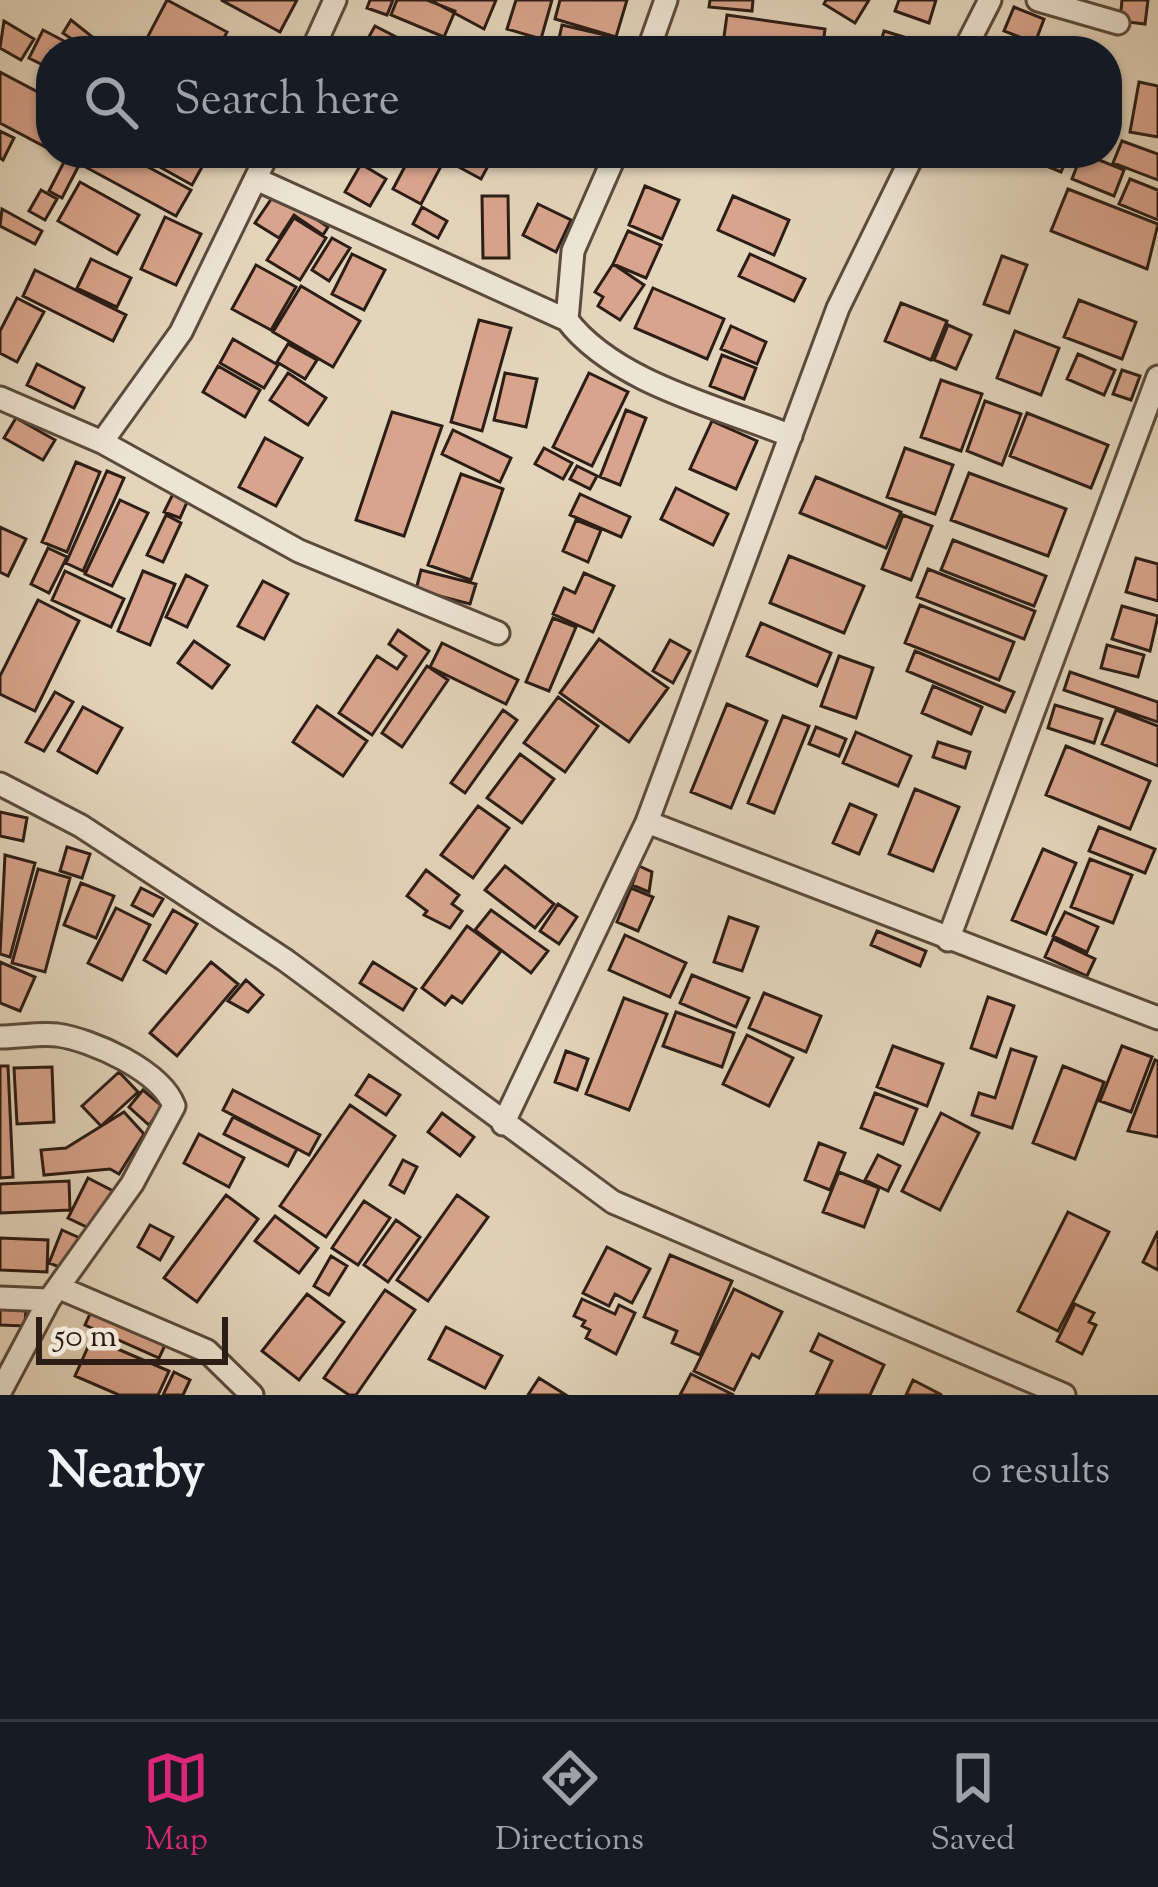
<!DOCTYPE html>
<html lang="en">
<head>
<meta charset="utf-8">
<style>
	body { margin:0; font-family:"Sorts Mill Goudy",serif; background:#20242c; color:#f1f3f6 }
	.scale { position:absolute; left:36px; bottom:30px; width:192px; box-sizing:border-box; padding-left:12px; border:6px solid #2c1d15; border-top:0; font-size:33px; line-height:42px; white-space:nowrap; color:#2c1d15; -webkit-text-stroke:9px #ede4d3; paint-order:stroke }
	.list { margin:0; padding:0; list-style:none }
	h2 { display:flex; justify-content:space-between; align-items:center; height:156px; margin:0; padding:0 48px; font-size:51px }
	h2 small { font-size:39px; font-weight:400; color:#9ea1a6 }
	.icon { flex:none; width:66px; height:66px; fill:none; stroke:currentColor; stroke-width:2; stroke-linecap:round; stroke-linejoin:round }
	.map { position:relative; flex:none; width:1158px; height:1395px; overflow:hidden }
	.search { position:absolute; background:#171b24; box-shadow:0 3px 9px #0004; left:36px; right:36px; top:36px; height:132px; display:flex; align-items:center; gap:30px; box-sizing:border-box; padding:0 42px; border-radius:48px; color:#9ea1a6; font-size:45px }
	.sheet { height:324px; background:#171b24 }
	nav { display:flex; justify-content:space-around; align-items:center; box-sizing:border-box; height:168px; border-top:3px solid #363941; background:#171b24; font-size:33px; color:#9ea1a6 }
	nav a { display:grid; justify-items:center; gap:6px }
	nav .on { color:#db2777 }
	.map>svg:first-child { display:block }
	.building { fill:#d8a48d; stroke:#2c1d15; stroke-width:3 }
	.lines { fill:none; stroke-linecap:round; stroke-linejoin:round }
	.street-casing { stroke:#5a4b3e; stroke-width:27 }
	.street { stroke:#ede4d3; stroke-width:21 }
</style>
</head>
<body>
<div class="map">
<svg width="1158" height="1395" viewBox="0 0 1158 1395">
	<rect width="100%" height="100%" fill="#e3d5bb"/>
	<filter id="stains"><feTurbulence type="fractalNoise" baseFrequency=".00167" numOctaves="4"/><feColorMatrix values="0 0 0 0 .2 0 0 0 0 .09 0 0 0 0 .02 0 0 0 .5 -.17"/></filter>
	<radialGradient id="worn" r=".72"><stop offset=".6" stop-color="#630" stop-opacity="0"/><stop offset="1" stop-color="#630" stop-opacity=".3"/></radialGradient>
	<path class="building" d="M167,0L227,32L217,51H168L146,40Z
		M221,0H297L280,32Z
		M370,0H393L387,15L367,8Z
		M397,0H427L455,11L444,37L391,15Z
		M430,0H496L484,29Z
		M516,0H552L541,39L507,29Z
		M560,0H627L616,37L555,19Z
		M710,0H753L752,11L709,7Z
		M826,0H869L855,23L824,4Z
		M899,0H936L929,23L895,11Z
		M1122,0H1148L1145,24L1120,21Z
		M1014,7L1044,19L1035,43L1004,31Z
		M727,15L825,29L822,51H722Z
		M71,20L110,51H89L63,33Z
		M4,21L34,39L21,60L0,48Z
		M562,25L605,35L601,51L558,43Z
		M375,26L398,38L391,51H361Z
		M43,30L83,51H51V69L29,58Z
		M884,31L914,40L911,51H878Z
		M514,39L572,51H512Z
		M0,72L51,99V150L0,123Z
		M1139,82L1158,86V137L1130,132Z
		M0,131L14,138L3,160L0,158Z
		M1122,141L1158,154V180L1113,163Z
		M86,153H122L191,190L176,216L80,164Z
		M135,153H198L207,158L192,185Z
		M412,153H448L421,204L393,189Z
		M450,153H495L481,179L446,160Z
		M583,153H603L599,168L580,162Z
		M1015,153H1069L1061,172Z
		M1082,153L1124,170L1114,196L1072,179Z
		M65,160L78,167L62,198L49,191Z
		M361,164L386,179L370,206L345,192Z
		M1130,179L1158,190V220L1119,204Z
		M80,182L139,215L117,254L58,221Z
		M645,186L679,200L662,239L629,225Z
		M1068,189L1158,224L1147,269L1051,231Z
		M41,190L57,199L45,220L29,211Z
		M276,192L328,227L323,235L294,215L279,238L255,223Z
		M482,196H508L509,258H483Z
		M733,196L789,220L774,255L718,230Z
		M538,204L571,220L556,252L523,235Z
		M422,207L447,221L438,238L413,224Z
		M2,209L42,231L35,244L0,226Z
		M165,217L201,234L176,285L141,269Z
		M294,218L326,238L300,280L267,260Z
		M628,231L661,245L646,278L613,264Z
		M332,238L350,248L329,281L312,270Z
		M352,254L385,270L364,310L332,294Z
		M750,254L805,279L794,301L739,276Z
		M1002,256L1027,265L1009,313L984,304Z
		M91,259L131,278L117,307L77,288Z
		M613,264L644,285L620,320L598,306L603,297L595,292Z
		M256,265L296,287L271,330L232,309Z
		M35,270L126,315L113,341L23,296Z
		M301,286L360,321L333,367L273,332Z
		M653,288L724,319L707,359L635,328Z
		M17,298L44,312L17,362L0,353V331Z
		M1079,300L1136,322L1122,359L1064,337Z
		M901,303L947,321L931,360L885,341Z
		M479,320L511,328L482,431L451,422Z
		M948,325L971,335L956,369L934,360Z
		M731,326L766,342L757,364L721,349Z
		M1015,331L1059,348L1041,395L997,378Z
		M233,339L278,365L264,388L220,363Z
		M288,344L317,360L305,379L277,362Z
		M1078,354L1115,370L1104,395L1067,379Z
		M722,355L756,368L744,399L710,386Z
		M37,364L84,388L74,408L27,385Z
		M218,366L260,390L245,417L203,392Z
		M1122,370L1140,376L1131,400L1113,394Z
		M288,373L326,398L308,425L270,400Z
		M505,373L537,379L526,427L494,420Z
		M589,373L628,392L592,466L553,447Z
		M941,380L982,394L961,451L921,437Z
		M985,401L1021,414L1002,465L967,451Z
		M626,410L646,418L620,485L600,477Z
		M392,412L442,426L404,536L356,520Z
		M1027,413L1108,445L1091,488L1010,456Z
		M16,418L55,440L43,460L4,438Z
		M712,421L757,441L736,489L690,469Z
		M453,430L511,458L500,482L442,454Z
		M265,438L302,458L276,506L239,487Z
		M544,448L572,463L563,479L535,464Z
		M905,448L953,465L935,514L887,497Z
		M76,462L100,472L67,552L42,542Z
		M577,466L597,476L590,489L570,479Z
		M107,471L124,478L83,571L66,563Z
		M969,473L1066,509L1048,556L951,520Z
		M461,474L503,489L471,580L428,565Z
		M816,477L901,512L886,548L800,513Z
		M676,488L728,514L713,545L661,519Z
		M173,494L188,500L180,518L164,512Z
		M580,494L630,517L621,537L570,515Z
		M120,500L148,513L112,586L85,574Z
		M166,515L181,523L163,562L147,555Z
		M903,515L932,526L911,580L882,569Z
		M576,520L601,530L588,562L563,551Z
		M0,527L26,539L8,576L0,572Z
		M953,540L1046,576L1034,606L941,570Z
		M48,548L67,557L49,593L31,584Z
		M789,556L864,586L844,633L770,603Z
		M1136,558L1158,564V601L1126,592Z
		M928,569L1035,611L1024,639L917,597Z
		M421,570L476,584L470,604L416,590Z
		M65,571L124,599L111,627L52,600Z
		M143,571L175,584L150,645L118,631Z
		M584,573L614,586L593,632L553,614L564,588L575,593Z
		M186,575L207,586L187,627L166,617Z
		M263,581L288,594L264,639L238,626Z
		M38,600L79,621L35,711L0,694V676Z
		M920,605L1014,642L999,680L905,643Z
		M1122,606L1158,616L1150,651L1112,639Z
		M553,618L576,627L549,691L526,682Z
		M761,623L831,653L817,686L747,656Z
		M398,630L429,651L372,735L339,713L377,656L397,669L406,656L389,644Z
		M599,639L668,688L629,742L560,693Z
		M670,640L690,651L673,683L653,671Z
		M194,641L229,665L212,688L178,663Z
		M442,643L518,680L506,704L430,667Z
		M1107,645L1144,655L1138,677L1101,668Z
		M915,651L1014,692L1005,712L907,671Z
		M839,656L873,668L856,718L821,706Z
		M427,666L448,680L402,747L382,733Z
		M1070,672L1158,702V722L1064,690Z
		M933,686L982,707L971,734L922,713Z
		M55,692L73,702L44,751L26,742Z
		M558,697L598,726L565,772L524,743Z
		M727,704L767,721L731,808L691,792Z
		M1055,705L1102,719L1094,743L1048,728Z
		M317,706L367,741L343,776L293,742Z
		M83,707L122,728L97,773L58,751Z
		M503,710L517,720L465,793L451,783Z
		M1116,710L1158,726V766L1102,744Z
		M783,716L809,726L774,813L748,803Z
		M816,727L846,739L839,756L809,744Z
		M856,732L911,756L898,786L843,763Z
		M938,742L970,752L965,768L933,757Z
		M1066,746L1150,781L1130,829L1046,795Z
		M520,754L554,779L522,823L487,798Z
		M915,789L959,807L933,871L889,854Z
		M850,804L876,815L859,854L833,843Z
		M478,806L509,828L473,878L441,855Z
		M0,812L27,818L23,841L0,836Z
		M1099,827L1155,849L1145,873L1089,851Z
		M67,847L90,854L82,878L60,871Z
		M1043,849L1076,863L1046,934L1012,920Z
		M5,855L35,863L10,957L0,954Z
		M1090,859L1132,875L1113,923L1071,907Z
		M505,866L554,904L535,928L485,890Z
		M639,866L652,872L649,892L632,885Z
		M38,869L70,878L45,972L12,963Z
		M426,870L459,895L452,904L462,911L450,928L424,915L427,911L407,896Z
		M81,883L114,896L96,938L64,925Z
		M141,888L163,899L153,916L132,905Z
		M631,888L653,897L638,931L617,922Z
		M558,904L577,917L559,944L540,931Z
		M116,908L150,925L122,980L88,963Z
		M173,910L197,924L166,973L144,960Z
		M491,910L548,951L531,973L475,930Z
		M1065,912L1098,927L1087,952L1053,936Z
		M729,917L758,927L742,971L714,962Z
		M467,926L501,951L462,1003L452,996L445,1005L422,988Z
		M877,931L926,951L920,966L871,945Z
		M625,935L686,963L670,997L609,970Z
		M1053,939L1095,959L1087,976L1045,957Z
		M0,962L35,977L20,1011L0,1003Z
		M211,962L238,984L177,1056L150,1033Z
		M373,962L416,989L403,1010L360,983Z
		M692,975L749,998L736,1027L680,1003Z
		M246,980L263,995L248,1012L228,1001Z
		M764,993L821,1016L806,1052L749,1028Z
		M988,997L1014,1006L996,1057L971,1048Z
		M624,998L667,1014L629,1110L586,1094Z
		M676,1012L734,1033L722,1067L663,1046Z
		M747,1035L793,1058L769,1106L723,1084Z
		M893,1046L943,1064L927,1106L877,1087Z
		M1122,1046L1152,1057L1131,1112L1100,1101Z
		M1011,1049L1036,1057L1012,1128L972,1115L979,1093L995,1098Z
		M566,1051L588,1059L577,1090L555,1082Z
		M1155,1060L1158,1061V1137L1128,1131Z
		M0,1066H8L13,1177L0,1178Z
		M1063,1066L1104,1082L1075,1159L1033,1143Z
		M52,1067L54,1122L17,1124L14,1068Z
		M119,1072L138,1092L101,1126L82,1106Z
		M369,1075L400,1095L386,1115L356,1095Z
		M143,1090L163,1107L149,1125L129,1107Z
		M233,1090L320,1135L309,1155L223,1110Z
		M875,1093L917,1109L903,1144L861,1128Z
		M350,1105L395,1136L326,1237L280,1206Z
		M124,1112L144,1134L119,1174L110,1169L44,1175L41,1150L66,1148Z
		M442,1113L474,1137L460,1156L428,1132Z
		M941,1113L979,1133L940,1210L902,1191Z
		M233,1117L297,1149L288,1166L224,1134Z
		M199,1134L244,1158L229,1187L184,1163Z
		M819,1143L845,1153L830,1190L805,1180Z
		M878,1155L900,1166L888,1191L865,1180Z
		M403,1160L417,1167L404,1193L390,1185Z
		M839,1172L879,1188L864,1227L823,1212Z
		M88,1178L115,1192L95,1231L68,1218Z
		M69,1181L70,1210L0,1213V1184Z
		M226,1195L258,1219L197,1302L164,1278Z
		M457,1195L488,1217L428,1301L397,1280Z
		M364,1201L390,1218L358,1265L332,1248Z
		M1068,1212L1109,1232L1058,1331L1018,1311Z
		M275,1216L318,1248L299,1273L255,1241Z
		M396,1220L420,1237L388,1282L364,1265Z
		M150,1225L173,1237L160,1260L138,1247Z
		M62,1230L82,1239L69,1271L49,1263Z
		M1158,1231V1270L1143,1262Z
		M0,1238L48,1240L47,1272L0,1270Z
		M607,1247L650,1269L632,1303L615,1294L609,1306L583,1293Z
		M670,1255L732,1281L700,1355L672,1343L677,1331L644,1317Z
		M331,1256L347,1266L329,1295L314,1286Z
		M734,1289L782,1312L759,1358L752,1354L734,1390L694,1371Z
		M385,1290L415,1310L356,1395H349L324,1378Z
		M307,1294L344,1322L299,1380L262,1351Z
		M582,1299L615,1314L619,1305L635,1313L616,1354L586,1338L590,1330L582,1326L585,1321L574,1316Z
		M1075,1304L1094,1313L1089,1322L1096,1325L1082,1354L1057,1341Z
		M94,1305L168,1339L159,1358L85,1325Z
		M0,1307H26L25,1326L0,1325Z
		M446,1327L502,1356L485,1388L429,1359Z
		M819,1334L884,1365L870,1395H816L832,1361L811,1351Z
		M92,1338L169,1371L158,1395H119L75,1376Z
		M174,1372L190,1380L183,1395H163Z
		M691,1374L734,1395H680Z
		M539,1378L566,1395H528Z
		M913,1380L942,1395H906Z"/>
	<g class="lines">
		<g class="street-casing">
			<path id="street" d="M1038,0L1118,23
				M312,51L335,0
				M648,51L666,0
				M964,51L990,0
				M616,153L573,251L567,320C615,383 720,407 791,436
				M256,179L567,320
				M0,398L102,442L299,551L498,633
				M102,442L181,332L268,153
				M0,784L81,826L285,960L613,1202L1064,1395
				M647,822L1158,1018
				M948,940L1158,377
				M0,1037C18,1037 39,1033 57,1035C93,1040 161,1071 174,1106L132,1184L49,1300L0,1392
				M503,1124L647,822L838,308L914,153
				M60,1288L207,1351L252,1395
				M0,1298L49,1300"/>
		</g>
		<use href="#street" class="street"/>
	</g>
	<rect width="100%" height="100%" filter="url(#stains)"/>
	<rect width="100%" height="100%" fill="url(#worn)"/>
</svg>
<div class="scale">50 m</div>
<div class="search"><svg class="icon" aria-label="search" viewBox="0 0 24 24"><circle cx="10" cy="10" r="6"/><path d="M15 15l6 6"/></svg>Search here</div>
</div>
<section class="sheet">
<h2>Nearby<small>0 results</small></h2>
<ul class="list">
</ul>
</section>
<nav>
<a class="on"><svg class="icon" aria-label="map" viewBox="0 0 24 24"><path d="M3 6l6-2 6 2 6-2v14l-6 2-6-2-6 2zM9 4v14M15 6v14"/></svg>Map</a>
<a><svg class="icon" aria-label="directions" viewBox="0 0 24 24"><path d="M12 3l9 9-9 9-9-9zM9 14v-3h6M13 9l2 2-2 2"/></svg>Directions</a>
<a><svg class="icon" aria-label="saved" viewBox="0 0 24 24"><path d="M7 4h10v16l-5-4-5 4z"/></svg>Saved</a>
</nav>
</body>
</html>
